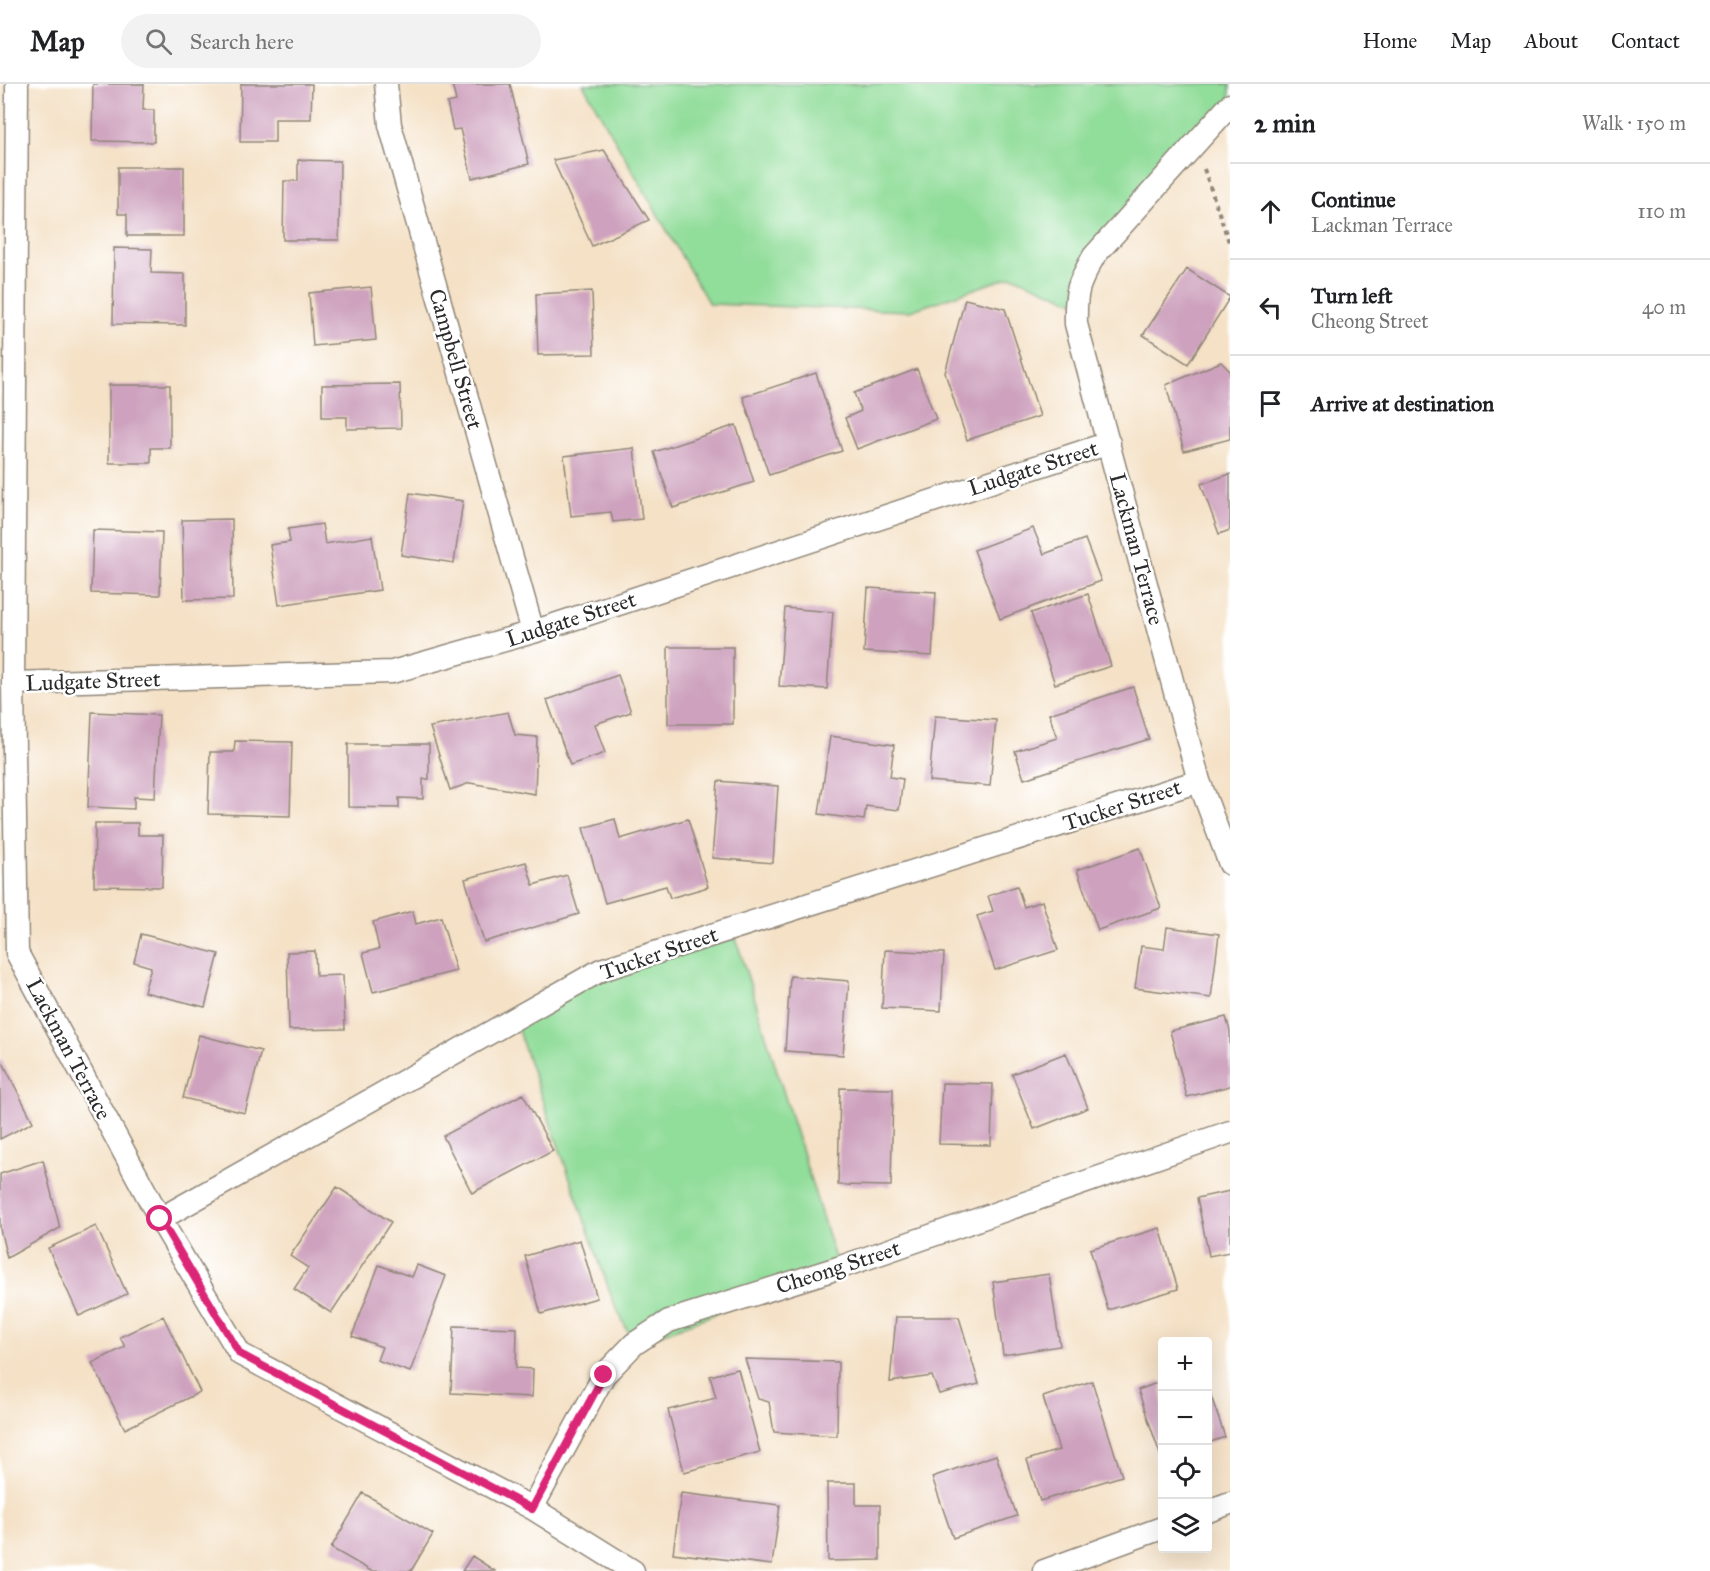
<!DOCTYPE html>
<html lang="en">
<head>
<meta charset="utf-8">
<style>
	body { margin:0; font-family:"IM FELL Great Primer",serif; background:#f2f2f2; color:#202124 }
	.controls { position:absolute; right:18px; bottom:18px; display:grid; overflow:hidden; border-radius:6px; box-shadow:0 6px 24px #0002 }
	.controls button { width:54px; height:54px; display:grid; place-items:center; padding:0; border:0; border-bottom:2px solid #e0e0e0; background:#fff; color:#202124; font:30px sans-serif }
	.stop { position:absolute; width:18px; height:18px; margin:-14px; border:4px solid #db2777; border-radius:50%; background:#fff }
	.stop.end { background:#db2777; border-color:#fff; box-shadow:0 2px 6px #0008 }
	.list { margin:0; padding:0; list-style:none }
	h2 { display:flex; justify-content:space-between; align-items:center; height:78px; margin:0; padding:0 24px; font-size:26px }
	h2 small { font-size:20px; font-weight:400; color:#757577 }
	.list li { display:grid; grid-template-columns:39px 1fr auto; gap:18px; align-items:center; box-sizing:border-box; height:96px; padding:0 24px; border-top:2px solid #e0e0e0 }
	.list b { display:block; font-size:22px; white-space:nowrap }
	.list p { margin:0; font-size:20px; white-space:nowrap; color:#757577 }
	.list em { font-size:20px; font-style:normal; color:#757577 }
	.icon { flex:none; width:33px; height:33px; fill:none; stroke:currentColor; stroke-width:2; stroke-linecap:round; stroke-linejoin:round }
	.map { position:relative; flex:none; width:1230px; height:1487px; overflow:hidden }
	header { display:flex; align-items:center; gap:36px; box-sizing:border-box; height:84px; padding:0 30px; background:#fff; border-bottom:2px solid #e0e0e0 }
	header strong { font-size:28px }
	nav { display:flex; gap:33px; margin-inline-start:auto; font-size:21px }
	.search { width:420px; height:54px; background:#f2f2f2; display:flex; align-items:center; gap:15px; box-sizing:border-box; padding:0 21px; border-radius:33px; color:#757577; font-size:22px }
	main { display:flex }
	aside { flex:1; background:#fff }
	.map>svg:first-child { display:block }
	.green { fill:#91dd9a; stroke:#5e8462; stroke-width:1.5 }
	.building { fill:#cea2be }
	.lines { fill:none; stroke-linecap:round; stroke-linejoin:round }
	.street-casing { stroke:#908678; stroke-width:25 }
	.path { stroke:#908678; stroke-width:4; stroke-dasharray:4.5 4.5; stroke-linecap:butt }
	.street { stroke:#fff; stroke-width:22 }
	.route { stroke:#db2777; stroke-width:8 }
	.labels { text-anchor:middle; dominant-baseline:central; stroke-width:5; stroke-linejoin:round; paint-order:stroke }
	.street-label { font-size:22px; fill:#2b2b2b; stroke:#fff }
</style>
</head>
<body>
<header>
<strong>Map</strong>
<div class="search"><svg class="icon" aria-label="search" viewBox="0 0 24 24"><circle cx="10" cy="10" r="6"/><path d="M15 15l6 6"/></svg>Search here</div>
<nav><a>Home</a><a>Map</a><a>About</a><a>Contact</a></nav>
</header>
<main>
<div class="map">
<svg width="1230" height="1487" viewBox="0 0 1230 1487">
	<rect width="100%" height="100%" fill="#fff"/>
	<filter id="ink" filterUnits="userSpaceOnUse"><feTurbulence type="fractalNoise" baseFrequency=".0167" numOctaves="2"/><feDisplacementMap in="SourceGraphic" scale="12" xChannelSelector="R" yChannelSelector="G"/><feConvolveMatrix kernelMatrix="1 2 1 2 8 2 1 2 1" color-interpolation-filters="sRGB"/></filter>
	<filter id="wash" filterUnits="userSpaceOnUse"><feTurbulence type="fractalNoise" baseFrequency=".008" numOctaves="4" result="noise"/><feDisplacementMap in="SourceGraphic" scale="24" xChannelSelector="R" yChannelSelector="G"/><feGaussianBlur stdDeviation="1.35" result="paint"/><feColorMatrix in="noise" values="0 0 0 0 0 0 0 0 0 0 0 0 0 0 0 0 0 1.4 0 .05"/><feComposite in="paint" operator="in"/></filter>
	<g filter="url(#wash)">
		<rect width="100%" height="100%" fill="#f4e1c6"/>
		<path class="green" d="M583,0H1230V21L1094,172L1075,218L1012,192L910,227L709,220Z
			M733,845L838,1184L634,1260L613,1217L514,935L601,886Z"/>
		<g id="blocks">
			<path class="building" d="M93,0H144L143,26H154V58L92,57Z
				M241,0H312L311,35H275V58H240Z
				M452,0H510L529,80L472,94L460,45L453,46L447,19L456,17Z
				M604,66L649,136L592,162L553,76Z
				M298,76L340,77L339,156H283L284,97H298Z
				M118,83H184V152H127V130H118Z
				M114,164L152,165L151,189L185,190V241L113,240Z
				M1187,185L1230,213L1188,280L1143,251Z
				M371,203L376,256L313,262L309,209Z
				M592,207L594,270L538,271L536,210Z
				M965,215L1005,225L1040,332L967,356L945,289Z
				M1221,278L1230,287V355L1184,367L1166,301Z
				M917,285L936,335L857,365L845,334L861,327L854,309Z
				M816,289L842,367L769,391L743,313Z
				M400,300L401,344L347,345V333H322V301Z
				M109,301H170V364H151V379H109Z
				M736,341L754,398L673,424L654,368Z
				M634,364L642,435L613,438L611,428L571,432L564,372Z
				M1230,390V446L1219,450L1201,400Z
				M410,409L463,417L454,479L401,471Z
				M232,435L233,515L184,516L182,436Z
				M322,440L325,460L372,452L380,506L279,521L270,461L290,458L288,445Z
				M1033,444L1044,470L1085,455L1101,497L1000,535L974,466Z
				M93,446L162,448L160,511L91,509Z
				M868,504L936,508L932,572L864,568Z
				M1088,510L1111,582L1055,600L1031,529Z
				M785,524L833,528L827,605L779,602Z
				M668,563H733V640H668Z
				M618,591L631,628L595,640L605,669L570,681L547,616Z
				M1133,603L1149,655L1024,695L1015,667L1057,654L1049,630Z
				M92,628L159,631L155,714L134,713V725L88,723Z
				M508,628L515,651L537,653L535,710L470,699L450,706L430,643Z
				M935,632L996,636L990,702L929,697Z
				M830,652L894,661L890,693L903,695L899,726L866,722L864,736L819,730Z
				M235,657L292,658L290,732L208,730L210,668H234Z
				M348,660H429V695H423V715L399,714V724L348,723Z
				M718,697L778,702L773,779L712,774Z
				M615,735L620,755L688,735L708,803L670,814L666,802L605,819L583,744Z
				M95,739H138V751H163L162,803L94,802Z
				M1140,764L1161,824L1098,846L1077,786Z
				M526,778L533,801L567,791L579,830L484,858L465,795Z
				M1017,802L1024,823L1042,817L1058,866L995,886L977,832L993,827L988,812Z
				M413,827L416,840L441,833L456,887L373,908L363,869L379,865L373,838Z
				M1167,843L1219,850L1211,914L1135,904L1141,862L1164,865Z
				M141,850L219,870L205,923L144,908L151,883L134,878Z
				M885,866L944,869L941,927L882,924Z
				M315,867L316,892L343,891L345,945L289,946L287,868Z
				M790,892L849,897L843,971L785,967Z
				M1226,933L1230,947V1002L1187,1013L1170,947Z
				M199,951L261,967L245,1029L183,1014Z
				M1066,969L1088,1024L1034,1045L1012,990Z
				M0,973L33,1038L0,1055Z
				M942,999L993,1000L991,1061L939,1060Z
				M840,1004L893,1005L891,1102L838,1101Z
				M523,1010L553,1067L472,1109L443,1052Z
				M43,1076L60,1144L7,1174L0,1145V1090Z
				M337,1103L391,1138L331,1229L294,1205L308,1184L290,1172Z
				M1230,1107V1168L1209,1172L1197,1114Z
				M96,1142L127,1210L79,1232L48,1164Z
				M1160,1144L1178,1205L1108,1226L1090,1165Z
				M580,1156L597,1214L541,1230L525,1172Z
				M379,1181L412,1193L417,1181L446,1192L410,1288L377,1276L382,1263L352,1252Z
				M1049,1190L1060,1262L1003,1271L993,1198Z
				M163,1232L200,1308L125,1345L92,1279L125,1263L120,1253Z
				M896,1233H959L979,1300L939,1310L932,1292L890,1298Z
				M454,1242L517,1244L516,1284L533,1285L532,1313L451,1309Z
				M745,1275L838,1278L837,1352L774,1348L769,1318L758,1315Z
				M738,1285L760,1368L684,1388L668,1326L716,1314L710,1292Z
				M1092,1297L1122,1392L1040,1417L1027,1376L1059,1366L1043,1313Z
				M1162,1297V1376L1138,1306Z
				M1208,1303L1225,1353L1208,1359Z
				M996,1371L1017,1432L953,1454L932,1393Z
				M827,1399H856V1421H880V1476L828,1477Z
				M363,1409L433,1450L411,1487H371L331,1464Z
				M681,1409L780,1421L772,1481L673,1469Z
				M472,1472L495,1487H462Z"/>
		</g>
	</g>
	<g filter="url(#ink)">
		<use href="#blocks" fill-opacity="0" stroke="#908678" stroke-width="1.5"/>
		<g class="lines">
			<g class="street-casing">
				<path id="street" d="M17,0L13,599L17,869L160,1135L240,1270L532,1424L633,1487
					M386,0L390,41L533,548
					M1230,21L1094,172C1078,200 1075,207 1076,240L1199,697L1230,780
					M13,599L392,588L533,548L1109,359
					M160,1135L601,886L1199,697
					M532,1424L604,1291L634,1260L669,1237L838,1184L1230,1048
					M1208,1427L1230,1419
					M1044,1487L1162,1444"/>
			</g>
			<path class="path" d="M1204,85L1230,161"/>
			<use href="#street" class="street"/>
		</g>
	</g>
	<g class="lines" filter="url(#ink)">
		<path class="route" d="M160,1135L240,1270L532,1425L604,1291"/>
	</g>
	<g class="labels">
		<g class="street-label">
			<text transform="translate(456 275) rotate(74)">Campbell Street</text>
			<text transform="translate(1033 384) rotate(-18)">Ludgate Street</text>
			<text transform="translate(1137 465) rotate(75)">Lackman Terrace</text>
			<text transform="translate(571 535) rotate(-18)">Ludgate Street</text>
			<text transform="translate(93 597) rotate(-2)">Ludgate Street</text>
			<text transform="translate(1122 721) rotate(-18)">Tucker Street</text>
			<text transform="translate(659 869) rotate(-19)">Tucker Street</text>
			<text transform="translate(69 965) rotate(62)">Lackman Terrace</text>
			<text transform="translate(838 1183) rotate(-18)">Cheong Street</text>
		</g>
	</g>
</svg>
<div class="controls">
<button>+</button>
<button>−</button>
<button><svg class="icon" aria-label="locate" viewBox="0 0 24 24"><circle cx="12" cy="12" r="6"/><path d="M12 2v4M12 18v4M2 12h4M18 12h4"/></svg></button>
<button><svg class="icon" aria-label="layers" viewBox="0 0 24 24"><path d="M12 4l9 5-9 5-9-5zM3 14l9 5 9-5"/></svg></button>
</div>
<div class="stop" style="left:160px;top:1135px"></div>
<div class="stop end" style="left:604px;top:1291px"></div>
</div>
<aside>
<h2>2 min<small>Walk · 150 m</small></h2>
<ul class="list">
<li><svg class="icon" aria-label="ahead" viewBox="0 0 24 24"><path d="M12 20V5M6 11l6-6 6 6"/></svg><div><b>Continue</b><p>Lackman Terrace</p></div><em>110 m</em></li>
<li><svg class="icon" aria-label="left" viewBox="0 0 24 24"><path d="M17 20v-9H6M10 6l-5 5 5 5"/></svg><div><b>Turn left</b><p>Cheong Street</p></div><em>40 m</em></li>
<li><svg class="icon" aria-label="arrive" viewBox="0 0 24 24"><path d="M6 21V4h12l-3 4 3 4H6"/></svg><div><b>Arrive at destination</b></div></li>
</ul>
</aside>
</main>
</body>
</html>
